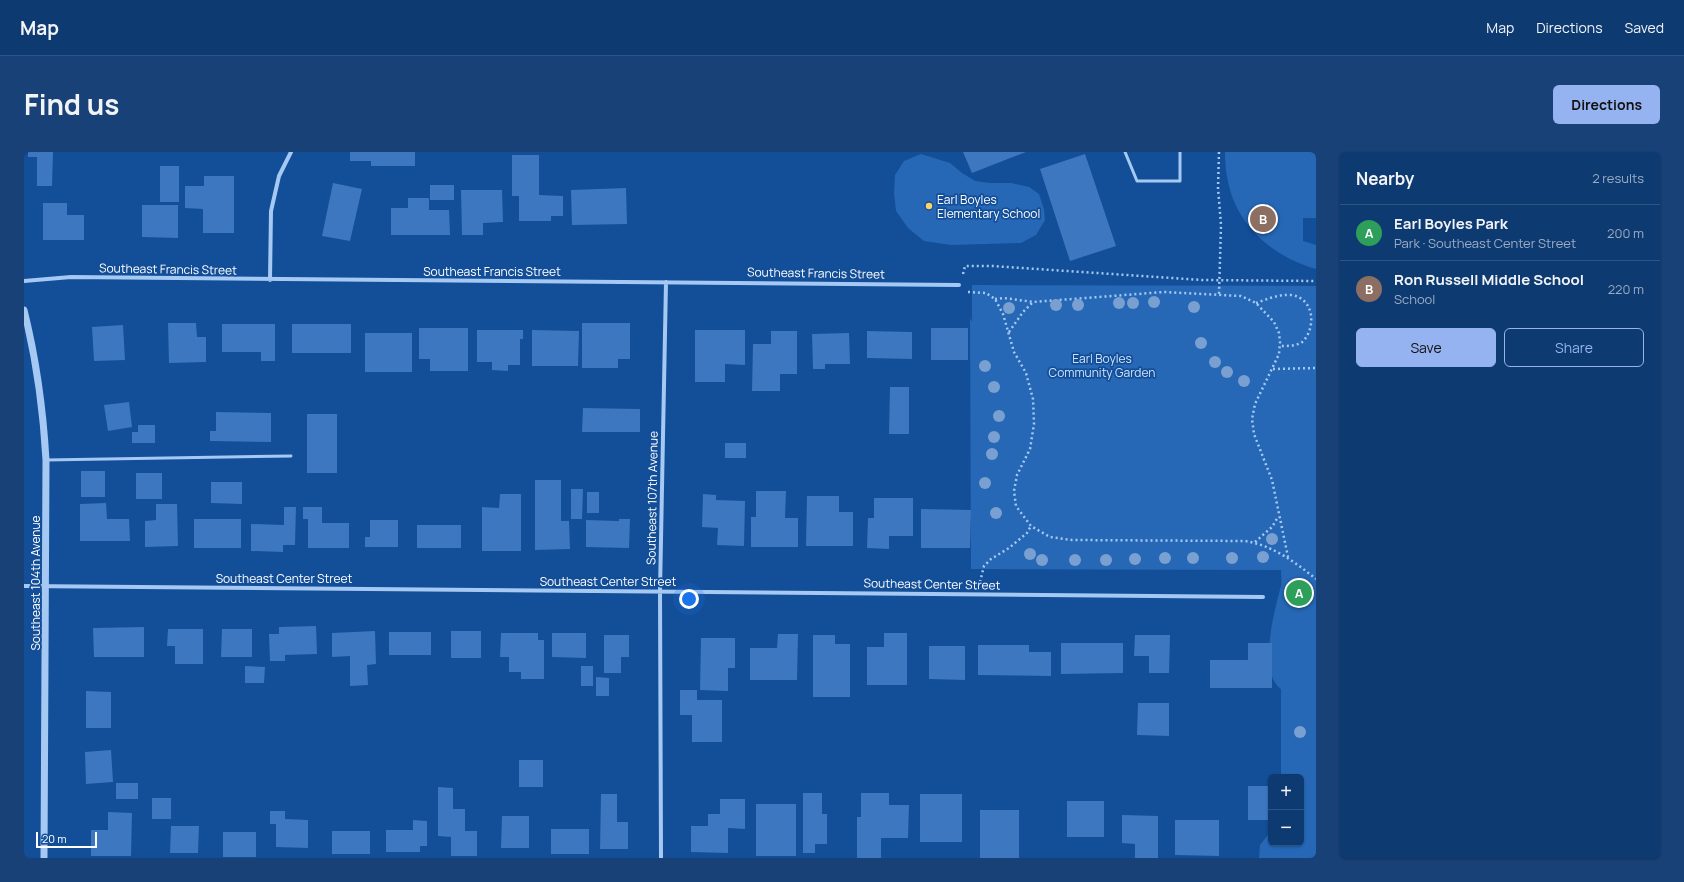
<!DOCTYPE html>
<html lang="en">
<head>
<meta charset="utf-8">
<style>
	body { margin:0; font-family:Manrope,sans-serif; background:#174177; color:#f1f3f6 }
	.controls { position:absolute; right:12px; bottom:12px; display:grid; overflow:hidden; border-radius:6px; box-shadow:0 1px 3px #0004 }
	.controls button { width:36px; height:36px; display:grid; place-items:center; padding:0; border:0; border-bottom:1px solid #2e5484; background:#0e3a72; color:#f1f3f6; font:20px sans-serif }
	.scale { position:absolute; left:12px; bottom:10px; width:61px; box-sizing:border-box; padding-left:4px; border:2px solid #fff; border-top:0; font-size:11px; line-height:14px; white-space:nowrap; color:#fff; -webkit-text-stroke:3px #134e98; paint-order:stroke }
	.you { position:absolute; left:665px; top:447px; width:14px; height:14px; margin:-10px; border:3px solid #fff; border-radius:50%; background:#1a73e8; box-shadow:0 0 0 6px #1a73e833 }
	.badge { display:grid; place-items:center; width:26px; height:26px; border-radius:50%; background:#95b2f1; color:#fff; font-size:13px; font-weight:700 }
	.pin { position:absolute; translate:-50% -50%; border:2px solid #fff; box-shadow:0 1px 4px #0006 }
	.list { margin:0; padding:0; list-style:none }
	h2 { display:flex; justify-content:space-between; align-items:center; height:52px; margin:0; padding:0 16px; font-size:17px }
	h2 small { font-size:13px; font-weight:400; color:#9badc4 }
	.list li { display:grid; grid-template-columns:26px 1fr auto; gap:12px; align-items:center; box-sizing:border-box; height:56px; padding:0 16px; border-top:1px solid #2e5484 }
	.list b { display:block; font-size:15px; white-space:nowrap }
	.list p { margin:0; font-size:13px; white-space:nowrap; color:#9badc4 }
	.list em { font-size:13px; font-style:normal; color:#9badc4 }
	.actions { display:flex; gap:8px; padding:12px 16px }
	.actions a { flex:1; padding:9px 0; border:1px solid #95b2f1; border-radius:6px; text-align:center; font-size:14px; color:#95b2f1 }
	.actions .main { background:#95b2f1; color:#111 }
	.map { position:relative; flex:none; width:1292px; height:706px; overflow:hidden; border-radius:6px }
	header { display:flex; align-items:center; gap:24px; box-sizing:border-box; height:56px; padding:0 20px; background:#0e3a72; border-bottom:1px solid #2e5484 }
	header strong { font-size:19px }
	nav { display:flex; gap:22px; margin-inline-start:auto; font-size:14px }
	.intro { display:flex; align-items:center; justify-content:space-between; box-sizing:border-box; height:96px; padding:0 24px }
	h1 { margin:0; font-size:28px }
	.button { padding:10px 18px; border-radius:6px; background:#95b2f1; color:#111; font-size:14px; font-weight:700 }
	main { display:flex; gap:24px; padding:0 24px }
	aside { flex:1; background:#0e3a72; border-radius:6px; box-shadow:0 1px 3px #0004 }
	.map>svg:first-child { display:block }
	.green { fill:#2668b6 }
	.building { fill:#3c77c0 }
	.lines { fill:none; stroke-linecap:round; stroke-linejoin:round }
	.path { stroke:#a5c9f3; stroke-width:2.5; stroke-dasharray:2 3; stroke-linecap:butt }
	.service { stroke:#a5c9f3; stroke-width:3 }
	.minor { stroke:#a5c9f3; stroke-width:4 }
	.tertiary { stroke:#a5c9f3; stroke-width:7 }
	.tree { fill:#79a0d0 }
	.poi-dot { fill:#ffd267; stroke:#134e98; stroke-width:1.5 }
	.labels { text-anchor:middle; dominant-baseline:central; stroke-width:3.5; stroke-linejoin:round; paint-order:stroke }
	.poi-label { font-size:12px; fill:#fff; stroke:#134e98; text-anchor:start }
	.street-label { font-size:12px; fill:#fff; stroke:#134e98 }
	.park-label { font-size:12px; fill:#cde3fd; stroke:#134e98 }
</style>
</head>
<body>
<header>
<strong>Map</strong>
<nav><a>Map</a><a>Directions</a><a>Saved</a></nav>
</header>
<div class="intro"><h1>Find us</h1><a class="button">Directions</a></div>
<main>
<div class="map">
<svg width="1292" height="706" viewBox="0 0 1292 706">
	<rect width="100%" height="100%" fill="#134e98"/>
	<path class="green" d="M1201,0H1292V66H1279V89L1292,93V117C1252,106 1215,76 1205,34C1202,23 1201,11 1201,0Z
		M897,2L926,11L938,21L951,29L965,31H987L1005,35L1015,42L1020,57L1021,68L1012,83L997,91L927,93L900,89L884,76L872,59L870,41L871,23L880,9Z
		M948,133L1292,134V706H1235L1236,693L1247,679V691H1277V625H1257V537C1233,520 1251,457 1257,434C1258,429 1257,423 1257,418L947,417L946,166L948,170Z"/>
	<path class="building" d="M4,0H29L28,34H13V5H4Z
		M326,0H391V14H347V9H326Z
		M939,0H1002L948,21Z
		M1061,2L1092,94L1046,109L1016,17Z
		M488,3H515V43L539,44V64H527V69H495V44H488Z
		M136,14H155V50H136Z
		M180,24H210V81H179V57L161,56V34H180Z
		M309,31L338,37L326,89L298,84Z
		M406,33H430V48H406Z
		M602,36L603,72L548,73L547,38Z
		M437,38H478L479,70L459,71V83H438Z
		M384,46H405V58H425L426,83H367V56H384Z
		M19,51H43V63H60V88H19Z
		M118,53H154V86L118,85Z
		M144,171H172L173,185H182V210L145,211Z
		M558,171H606V207H594V216H558Z
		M198,172H251V209H237V200H198Z
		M268,172H327V201H268Z
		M99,173L101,208L70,209L68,175Z
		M395,176H444V219H406V207H395Z
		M907,176H944V208H907Z
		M453,178H499V187H496V213H484V219L468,218V210H453Z
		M508,178L555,179L554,214H508Z
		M671,178H721V213L701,212V230H671Z
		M747,179H773V222H756V239H728L729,192H747Z
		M843,179L888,180V207L843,206Z
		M341,181H388V220H341Z
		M825,181L826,212H801V217H789L788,182Z
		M866,235H885V282H865Z
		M105,250L108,275L84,279L80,253Z
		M559,256L616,257V280H558Z
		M192,260L247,261V290L186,289V279H192Z
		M283,262H313V321H283Z
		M114,273H131V291H108V280H114Z
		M701,291H722V306H701Z
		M57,319H81V345H57Z
		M112,321H138V347H112Z
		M511,328H537V369H545L546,397L511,398Z
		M187,330H218V352L187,351Z
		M547,337H559L558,367H547Z
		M732,339H762L761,366H774V395H727V365H732Z
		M563,340H575V361H563Z
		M476,342H497V399H458V355L475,356Z
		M679,342L692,343V348L721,349L720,394L693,393L694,376L678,375Z
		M783,344H815V360H829V394H782Z
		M850,346H889V384H865V397L843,396L844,366H850Z
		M82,351L83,367H105L106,389H56V352Z
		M132,352H153L154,394L121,395V369L132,368Z
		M260,355H272L271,393H259V400L227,399V372L260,373Z
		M279,355H298V371H325V396H284V367H279Z
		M897,357L947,358L946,396H897Z
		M170,367H217V396H170Z
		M595,367H606L605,396L562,395V368L595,369Z
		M346,368H374V395H341V385H346Z
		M393,373H437V396H393Z
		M292,474L293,502L261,503V509H246L245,482H255V475Z
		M120,475V505H70L69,476Z
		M144,477H179V512H151V494H143Z
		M198,477H228V505H197Z
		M351,479L352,512L343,513L344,533L326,534V504L308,505V481Z
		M427,479H457V506H427Z
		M365,480H407V503H365Z
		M477,481H514V488H520V527H497V520H485V505H476Z
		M528,481H562V506L528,505Z
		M860,481H883V533H843V495H860Z
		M754,482H774L773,528H726V496H753Z
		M580,483H605V505H597V521H580Z
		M789,483H811V492H826V545H789Z
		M1111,483H1146L1145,521H1125V504H1110Z
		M677,486H711V516H704V539L676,538Z
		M1037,491H1099V521L1037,522Z
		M1224,491H1248V536H1186V508H1224Z
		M954,493H1005V500H1027V524L954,523Z
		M905,494H941V528L905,527Z
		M221,514L241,515L240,531H221Z
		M557,514H569V534H557Z
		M572,525L585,526V544H572Z
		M656,538H673V548H698V590H668V563H656Z
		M62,539L87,540V576H62Z
		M1114,551H1145V584L1113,583Z
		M87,598L89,630L62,632L61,600Z
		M495,608H519V635H495Z
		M92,631H114V647H92Z
		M1224,634H1247V668H1224Z
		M414,635L429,636V657H441V679H453V704H427V685L414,684Z
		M779,641H798V662H803V692H791V701H779Z
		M837,641H865V653H885L884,686H857V706H833V665H837Z
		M577,642H593V670H604V697H576Z
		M896,642H938V690H896Z
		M128,646H147V667H128Z
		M696,647H721V677L704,676V701L667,700V674H684V662H696Z
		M1043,649H1080V685H1043Z
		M732,652H772V704H732Z
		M956,658H995V706H956Z
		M246,659H261V667L284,668V696L252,695V672H246Z
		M84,660L108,661L107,704H67V678H84Z
		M1098,663L1134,664V706H1111V692L1098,691Z
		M478,664H505V696H477Z
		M389,668L403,669V694H396V700H362V678H389Z
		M1151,668H1195V704L1151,703Z
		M147,674H175L174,701H146Z
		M527,677H565V702H527Z
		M308,679H346V702H308Z
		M199,680H232V705H199Z"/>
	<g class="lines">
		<path class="path" d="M1195,0L1194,36L1197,73L1195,142
			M939,122L941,114H968L1178,128L1292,129
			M944,140L962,141L971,147L979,162L990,200L1002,221L1009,247L1010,272L1006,297L993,323L990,339L992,354L1007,374L1026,385L1048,388L1221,389C1248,393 1271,410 1292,427
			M971,147L980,146L1009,150L1140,140L1217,144L1232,151L1250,170L1255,181L1256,190L1255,202L1231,252L1228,267L1230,282L1248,328L1264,405
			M1232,151C1243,147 1255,142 1267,143C1292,146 1292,179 1277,191C1270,194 1263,194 1256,194
			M985,180L999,160L1009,150
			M1249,217L1292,216
			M1231,390L1248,375L1254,365
			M956,430L960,414L967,407L985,396L1003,381L1007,374"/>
		<path class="service" d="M1101,0L1113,29H1156V0
			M22,308L267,304"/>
		<path class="minor" d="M246,128L247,59L255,24L267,0
			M0,129L47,125L935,133
			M0,434L1239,445
			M637,706L636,439L642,130"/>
		<path class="tertiary" d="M0,158C13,210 19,255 22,308L20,706"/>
	</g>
	<g class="tree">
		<circle cx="1130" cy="150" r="6"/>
		<circle cx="1095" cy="151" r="6"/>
		<circle cx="1109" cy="151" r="6"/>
		<circle cx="1032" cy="153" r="6"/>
		<circle cx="1054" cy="153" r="6"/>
		<circle cx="1170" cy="155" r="6"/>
		<circle cx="985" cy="156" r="6"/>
		<circle cx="1177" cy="191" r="6"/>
		<circle cx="1191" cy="210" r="6"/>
		<circle cx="961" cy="214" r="6"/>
		<circle cx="1203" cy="220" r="6"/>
		<circle cx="1220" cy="229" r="6"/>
		<circle cx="970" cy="235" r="6"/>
		<circle cx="975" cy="264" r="6"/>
		<circle cx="970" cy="285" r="6"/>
		<circle cx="968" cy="302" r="6"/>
		<circle cx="961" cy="331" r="6"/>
		<circle cx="972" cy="361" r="6"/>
		<circle cx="1248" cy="387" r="6"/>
		<circle cx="1006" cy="402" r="6"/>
		<circle cx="1239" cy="405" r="6"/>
		<circle cx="1141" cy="406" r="6"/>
		<circle cx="1169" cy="406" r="6"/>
		<circle cx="1208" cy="406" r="6"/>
		<circle cx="1111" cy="407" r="6"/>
		<circle cx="1018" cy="408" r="6"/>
		<circle cx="1051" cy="408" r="6"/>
		<circle cx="1082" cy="408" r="6"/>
		<circle cx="1276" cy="580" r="6"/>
	</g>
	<circle class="poi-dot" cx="905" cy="54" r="4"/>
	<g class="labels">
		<g class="poi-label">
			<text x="913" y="47">Earl Boyles<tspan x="913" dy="14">Elementary School</tspan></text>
		</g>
		<g class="street-label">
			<text transform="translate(144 117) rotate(1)">Southeast Francis Street</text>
			<text x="468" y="119">Southeast Francis Street</text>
			<text transform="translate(792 121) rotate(1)">Southeast Francis Street</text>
			<text transform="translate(628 346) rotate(-89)">Southeast 107th Avenue</text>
			<text x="260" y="426">Southeast Center Street</text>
			<text x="584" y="429">Southeast Center Street</text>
			<text transform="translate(11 431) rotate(-90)">Southeast 104th Avenue</text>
			<text transform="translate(908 432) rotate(1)">Southeast Center Street</text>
		</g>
		<g class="park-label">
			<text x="1078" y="206">Earl Boyles<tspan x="1078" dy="14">Community Garden</tspan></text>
		</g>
	</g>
</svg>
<div class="controls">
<button>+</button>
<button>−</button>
</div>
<div class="scale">20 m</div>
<div class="you"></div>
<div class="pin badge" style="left:1275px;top:441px;background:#2e9e5b">A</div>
<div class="pin badge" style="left:1239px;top:67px;background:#8d6e63">B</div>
</div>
<aside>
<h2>Nearby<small>2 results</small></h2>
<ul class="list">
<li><span class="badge" style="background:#2e9e5b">A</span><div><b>Earl Boyles Park</b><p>Park · Southeast Center Street</p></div><em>200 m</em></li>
<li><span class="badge" style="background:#8d6e63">B</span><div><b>Ron Russell Middle School</b><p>School</p></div><em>220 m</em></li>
</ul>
<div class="actions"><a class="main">Save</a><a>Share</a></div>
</aside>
</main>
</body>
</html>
